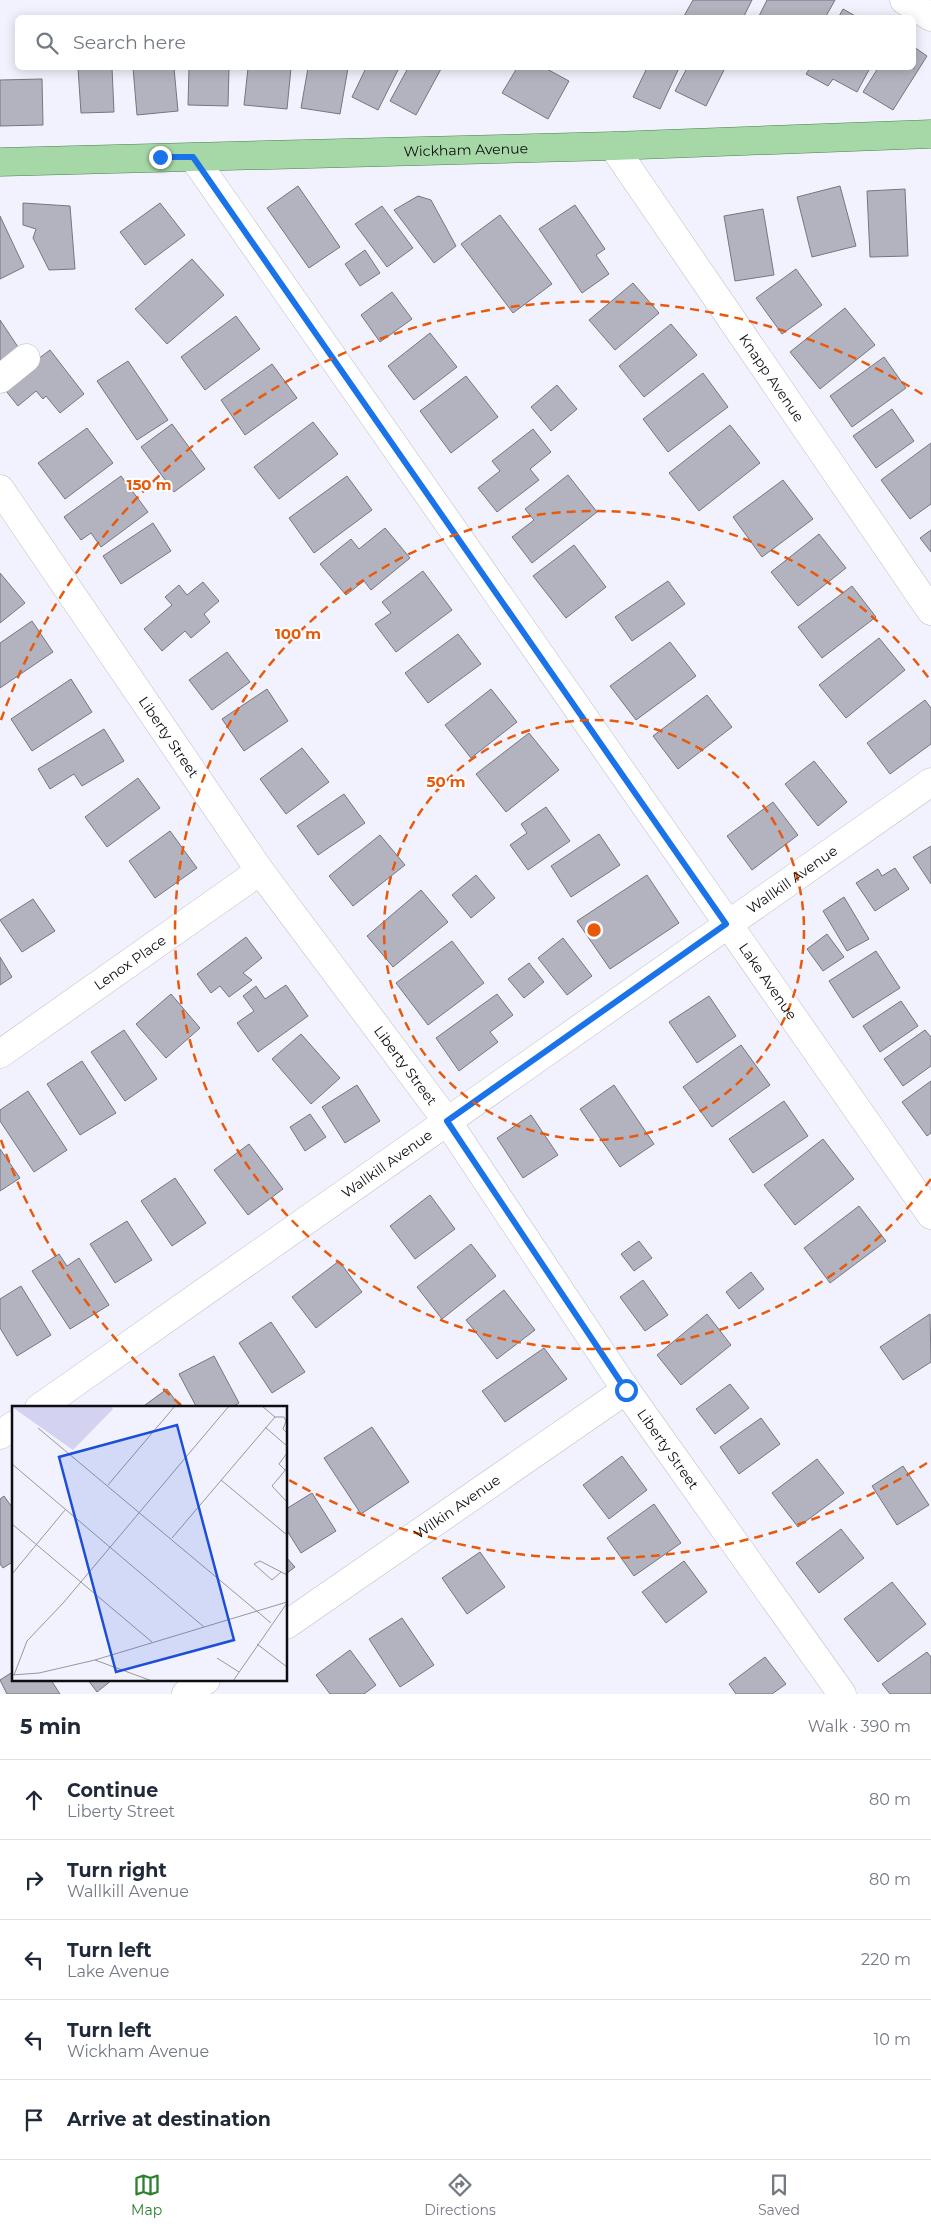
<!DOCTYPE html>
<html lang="en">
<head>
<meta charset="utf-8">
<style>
	body { margin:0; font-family:Montserrat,sans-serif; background:#f6f6f7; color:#1f2937 }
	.stop { position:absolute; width:15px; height:15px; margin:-11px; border:4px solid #1a73e8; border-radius:50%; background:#fff }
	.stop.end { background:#1a73e8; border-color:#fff; box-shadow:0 1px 5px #0008 }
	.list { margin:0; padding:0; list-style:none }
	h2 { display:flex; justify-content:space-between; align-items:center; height:65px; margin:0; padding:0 20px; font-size:21px }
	h2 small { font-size:16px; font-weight:400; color:#747a83 }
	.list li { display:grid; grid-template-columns:32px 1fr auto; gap:15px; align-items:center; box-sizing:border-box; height:80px; padding:0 20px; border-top:1px solid #e0e1e3 }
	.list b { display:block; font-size:19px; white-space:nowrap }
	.list p { margin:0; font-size:16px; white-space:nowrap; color:#747a83 }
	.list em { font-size:16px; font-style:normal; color:#747a83 }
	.icon { flex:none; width:28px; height:28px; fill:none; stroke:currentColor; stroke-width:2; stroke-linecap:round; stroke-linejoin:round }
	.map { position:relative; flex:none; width:931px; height:1694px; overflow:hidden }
	.search { position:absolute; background:#fff; box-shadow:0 2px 12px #0003; left:15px; right:15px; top:15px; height:55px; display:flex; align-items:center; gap:12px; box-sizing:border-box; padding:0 18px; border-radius:8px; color:#747a83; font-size:19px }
	.sheet { height:465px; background:#fff }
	nav { display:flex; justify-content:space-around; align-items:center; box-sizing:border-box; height:70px; border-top:1px solid #e0e1e3; background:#fff; font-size:14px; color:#747a83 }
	nav a { display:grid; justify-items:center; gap:2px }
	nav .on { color:#2c8231 }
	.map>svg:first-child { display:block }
	.building { fill:#b3b3bf; stroke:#767681 }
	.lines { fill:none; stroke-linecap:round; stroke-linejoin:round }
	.minor-casing { stroke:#bdbdc9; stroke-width:29 }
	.major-casing { stroke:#4a804c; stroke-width:29 }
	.minor { stroke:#fff; stroke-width:28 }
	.major { stroke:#a6d7a6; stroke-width:28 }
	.route { stroke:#1a73e8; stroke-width:6 }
	.ring { fill:none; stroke:#e8590c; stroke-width:2.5; stroke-dasharray:9 6 }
	.labels { text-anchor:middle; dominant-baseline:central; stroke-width:4; stroke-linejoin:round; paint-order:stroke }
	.street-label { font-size:14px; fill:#0e0e12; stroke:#fff }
	.inset-road { fill:none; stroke:#9797a0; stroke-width:1 }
	.view { fill:#1d4ed8; fill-opacity:0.15; stroke:#1d4ed8; stroke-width:2.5 }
	.inset-edge { fill:none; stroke:#0e0e12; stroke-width:2.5 }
	.centre { fill:#e8590c; stroke:#fff; stroke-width:2.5 }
	.ring-label { font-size:15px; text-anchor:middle; font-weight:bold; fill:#e8590c; stroke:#fff; stroke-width:4; stroke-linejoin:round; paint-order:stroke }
</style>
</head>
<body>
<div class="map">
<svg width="931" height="1694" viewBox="0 0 931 1694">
	<rect width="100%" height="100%" fill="#f2f2fe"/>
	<path class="building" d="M693,0H752L743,18H688L684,16Z
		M767,0H835L825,18H758Z
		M843,9L859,18H838Z
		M914,47L927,56L893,110L863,92L878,68H914Z
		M78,68H112L114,112L81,113Z
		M133,68H174L178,111L137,115Z
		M189,68H229L228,106L188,105Z
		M248,68H291L287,109L244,105Z
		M308,68H348L340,114L301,108Z
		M366,68H399L378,110L352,97Z
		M408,68L441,69L416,115L390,101Z
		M517,68H545L569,81L548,119L502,93Z
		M647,68H679L660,109L633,97Z
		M687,68H725L706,106L675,91Z
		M810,68H870L857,92L833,79L828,86L806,74Z
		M42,79L43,125L0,126V80Z
		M298,186L340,247L309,268L267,208Z
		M840,186L856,246L812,257L797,197Z
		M905,189L908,256L870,257L867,191Z
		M418,196L431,200L456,246L434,263L394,210Z
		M23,203L70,206L75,269L49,270L33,238L36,229L23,225Z
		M160,203L185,235L145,265L120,232Z
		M575,205L605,249L596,255L609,274L582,293L539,229Z
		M382,206L413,248L387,267L355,224Z
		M763,209L774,275L735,281L724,216Z
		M500,215L552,284L513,313L461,244Z
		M0,216L24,267L0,279Z
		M365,250L380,273L360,286L345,264Z
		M192,259L224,295L167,344L135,309Z
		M796,269L822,305L782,334L756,298Z
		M633,283L659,313L615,350L589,320Z
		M392,292L412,319L380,342L361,315Z
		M845,308L875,345L820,389L790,352Z
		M236,316L260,349L205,390L181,357Z
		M0,320L24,356L0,371Z
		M671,324L697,355L644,397L619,366Z
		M430,333L457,367L414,400L388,366Z
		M50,350L84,394L60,413L46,396L43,399L36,391L18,406L2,386Z
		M884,357L906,388L852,427L830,396Z
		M128,361L168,420L137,440L97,381Z
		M272,364L297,398L245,435L221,400Z
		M703,373L728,407L668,452L643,419Z
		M466,376L498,417L451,453L420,411Z
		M557,385L577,409L551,431L531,407Z
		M892,409L914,441L876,468L853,436Z
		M313,422L338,454L279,499L254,467Z
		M172,424L205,469L174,492L141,447Z
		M730,425L760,463L699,511L669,473Z
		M87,428L113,463L65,499L38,463Z
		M533,429L551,452L530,469L539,480L497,512L478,488L500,471L492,461Z
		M931,443V504L910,519L881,480Z
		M568,475L597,512L532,563L512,537L534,520L525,509Z
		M121,476L148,512L101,547L91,533L81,540L64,517Z
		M347,476L372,510L314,553L289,518Z
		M783,480L813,519L762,557L733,517Z
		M153,523L171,551L121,584L103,556Z
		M385,528L410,558L371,590L364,581L346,595L320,564L351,539L359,549Z
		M931,530V552L920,538Z
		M819,534L846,568L798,606L771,572Z
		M574,545L606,587L566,618L533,576Z
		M423,571L452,610L396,652L375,624L391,613L382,602Z
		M0,573L25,603L0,623Z
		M668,581L685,604L632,641L615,617Z
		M203,582L219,601L204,614L210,622L191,638L185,631L162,651L144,629L172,605L165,597L179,585L187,595Z
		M852,586L876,617L822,658L798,627Z
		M32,621L53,652L0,688V643Z
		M458,634L481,664L428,703L405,673Z
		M879,638L905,670L846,718L819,685Z
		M670,642L696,676L636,720L610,686Z
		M227,652L250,682L212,710L189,680Z
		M71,679L92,712L32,751L11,719Z
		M267,689L288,721L244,751L222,719Z
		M491,689L517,722L471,758L445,725Z
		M707,695L732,727L678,769L653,736Z
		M925,700L931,708V744L890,774L867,743Z
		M104,729L124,761L82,786L74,774L50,789L38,769Z
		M529,733L559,770L506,812L476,774Z
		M302,748L329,782L286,814L260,779Z
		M814,761L847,802L818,826L785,784Z
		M138,778L160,808L107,847L85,817Z
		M344,794L365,823L318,855L297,826Z
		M773,802L798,835L752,870L727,836Z
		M546,807L570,841L528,870L510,845L527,833L521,824Z
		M170,831L197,868L155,898L129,861Z
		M599,834L620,865L571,897L551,866Z
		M380,835L405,865L353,906L329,876Z
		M931,846V884L913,857Z
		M895,868L909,889L875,911L856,883L878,869L882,876Z
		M476,875L495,898L471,918L452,895Z
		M647,875L679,923L610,969L577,921Z
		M421,890L448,922L393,967L367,936Z
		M844,897L869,939L847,951L823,911Z
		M33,899L55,931L22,952L0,920Z
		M827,934L844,957L823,971L807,949Z
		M246,937L262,958L243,973L252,980L229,997L220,986L211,993L197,974Z
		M563,938L592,976L567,995L538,958Z
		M452,941L484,983L428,1025L396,983Z
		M876,951L900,988L853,1018L829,981Z
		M0,957L12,977L0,985Z
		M529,963L544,982L524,998L508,979Z
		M286,985L308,1016L258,1052L237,1023L254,1011L243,996L256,986L265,999Z
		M171,994L200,1028L166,1058L136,1024Z
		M497,994L513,1015L490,1032L498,1042L459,1071L436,1038Z
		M709,996L736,1036L697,1063L669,1022Z
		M901,1001L918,1026L880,1052L863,1026Z
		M124,1030L157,1079L125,1101L91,1052Z
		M925,1030L931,1037V1066L903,1086L884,1059Z
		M301,1034L340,1078L311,1104L272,1059Z
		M741,1045L770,1085L712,1127L683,1087Z
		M82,1061L116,1113L80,1135L47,1084Z
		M931,1081V1133L927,1136L902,1102Z
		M357,1085L380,1121L345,1143L322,1107Z
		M614,1085L654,1144L620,1167L580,1109Z
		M28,1091L67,1150L34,1172L0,1121V1110Z
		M784,1101L808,1136L753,1173L729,1139Z
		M310,1114L326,1137L305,1151L290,1127Z
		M531,1115L558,1155L523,1178L497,1138Z
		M823,1139L854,1179L795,1225L764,1185Z
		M249,1144L283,1189L248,1215L214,1170Z
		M0,1149L20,1178L0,1191Z
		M175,1178L206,1223L172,1246L141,1201Z
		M430,1195L455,1229L415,1259L390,1226Z
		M859,1206L886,1241L830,1283L804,1248Z
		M127,1221L152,1260L115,1283L90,1244Z
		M639,1241L652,1258L634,1271L621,1254Z
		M471,1244L496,1276L442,1319L417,1287Z
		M59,1254L67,1266L79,1258L109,1305L70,1329L32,1271Z
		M339,1261L362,1292L316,1328L292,1297Z
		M751,1272L764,1289L739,1309L726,1292Z
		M643,1280L668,1315L645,1331L620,1297Z
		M21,1286L51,1335L17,1356L0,1328V1299Z
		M504,1290L535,1330L497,1359L466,1320Z
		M707,1314L731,1345L681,1385L657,1355Z
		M930,1314L931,1362L903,1380L880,1347Z
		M271,1322L305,1372L272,1393L239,1343Z
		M544,1348L567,1379L505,1422L482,1391Z
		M214,1356L239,1403L230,1408H197L179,1374Z
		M730,1384L749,1408L715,1434L696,1409Z
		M167,1389L181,1408H141Z
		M761,1418L780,1444L739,1474L720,1447Z
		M372,1427L409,1482L361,1514L324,1458Z
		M622,1456L647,1490L609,1519L583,1485Z
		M817,1459L844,1493L798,1527L772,1493Z
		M903,1466L929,1505L897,1525L872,1486Z
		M312,1493L336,1531L301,1553L286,1529V1509Z
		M4,1496L14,1510V1561L3,1568L0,1564V1499Z
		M654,1504L681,1543L634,1576L607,1538Z
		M841,1529L864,1558L819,1593L796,1563Z
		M480,1552L505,1587L467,1614L442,1578Z
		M286,1557L295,1567L286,1574Z
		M684,1561L707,1592L666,1623L642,1592Z
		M892,1582L926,1624L878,1662L844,1619Z
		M402,1618L434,1665L400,1687L369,1639Z
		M350,1650L376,1685L364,1694H330L316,1675Z
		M927,1652L931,1657V1694H890L882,1684Z
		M765,1657L786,1684L772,1694H736L729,1684Z
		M14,1671V1680H51L60,1694H7L0,1680Z
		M88,1680H112L97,1692Z"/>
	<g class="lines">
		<g class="minor-casing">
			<g id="minor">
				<path d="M904,0L931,17"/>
				<path id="s1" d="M613,146L931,611"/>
				<path id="s2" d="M193,157L931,1215"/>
				<path d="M0,379L26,358"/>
				<path id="s3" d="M0,489L260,871L447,1121L626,1390L842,1694"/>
				<path id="s4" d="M0,1054L260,871"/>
				<path id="s5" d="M39,1408L931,782"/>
				<path d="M0,1435L14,1425"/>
				<path id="s6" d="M286,1625L626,1390"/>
				<path d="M186,1694L206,1680"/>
			</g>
		</g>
		<g class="major-casing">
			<g id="major">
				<path id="s7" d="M0,162L613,146L931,134"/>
			</g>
		</g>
		<use href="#minor" class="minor"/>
		<use href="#major" class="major"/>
	</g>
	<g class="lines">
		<path class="route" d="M160,157H193L726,924L447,1121L626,1390"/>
	</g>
	<g class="ring">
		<circle cx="594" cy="930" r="210"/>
		<path d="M931 1179A419 419 0 1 1 931 681"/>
		<path d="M927 1463A629 629 0 0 1 289 1480M181 1405A629 629 0 0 1 1 1140M1 720A629 629 0 0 1 927 397"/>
	</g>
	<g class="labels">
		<g class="street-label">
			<text stroke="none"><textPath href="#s7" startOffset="466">Wickham Avenue</textPath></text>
			<text stroke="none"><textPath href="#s1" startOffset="281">Knapp Avenue</textPath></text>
			<text stroke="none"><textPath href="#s3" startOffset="300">Liberty Street</textPath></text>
			<text stroke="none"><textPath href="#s5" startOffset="920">Wallkill Avenue</textPath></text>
			<text stroke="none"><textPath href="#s4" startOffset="159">Lenox Place</textPath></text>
			<text stroke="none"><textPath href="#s2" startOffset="1005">Lake Avenue</textPath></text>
			<text stroke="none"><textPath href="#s3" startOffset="705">Liberty Street</textPath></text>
			<text stroke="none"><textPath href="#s5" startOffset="425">Wallkill Avenue</textPath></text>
			<text stroke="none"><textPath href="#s3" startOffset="1170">Liberty Street</textPath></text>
			<text stroke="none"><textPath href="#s6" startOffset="208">Wilkin Avenue</textPath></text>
		</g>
	</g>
	<g transform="translate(12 1406)">
		<rect width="275" height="275" fill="#f2f2fe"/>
		<path d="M98,0L101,3L61,44L0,1Z" fill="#d3d2f1"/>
		<path class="inset-road" d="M250,0L263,11M263,11H272L274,15L271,23L275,27M253,21L275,40M26,22L259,217M0,58L192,221M275,62L260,80L275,96M273,64L267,58L275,47M209,74L275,129M96,79L163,0M0,118L140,236M160,132L263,11M269,166L260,174L242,158L248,155L275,169M0,168L53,104M245,238L275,261M205,252L227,266M83,254L140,275M0,269L27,267L83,254L275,196M2,269L15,235L52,196L217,0M221,275L275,197"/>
		<path class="view" d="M165,19L222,234L104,266L47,51Z"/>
		<rect width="275" height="275" class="inset-edge"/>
	</g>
	<circle cx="594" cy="930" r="8" class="centre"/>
	<g class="ring-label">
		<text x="149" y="490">150 m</text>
		<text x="298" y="639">100 m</text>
		<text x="446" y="787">50 m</text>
	</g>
</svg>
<div class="stop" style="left:626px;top:1390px"></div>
<div class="stop end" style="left:160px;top:157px"></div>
<div class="search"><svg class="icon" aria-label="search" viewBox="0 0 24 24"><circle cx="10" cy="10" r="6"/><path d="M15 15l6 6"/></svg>Search here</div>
</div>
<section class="sheet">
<h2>5 min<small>Walk · 390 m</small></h2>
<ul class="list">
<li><svg class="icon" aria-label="ahead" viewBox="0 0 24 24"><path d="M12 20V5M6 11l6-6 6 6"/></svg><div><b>Continue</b><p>Liberty Street</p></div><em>80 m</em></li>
<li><svg class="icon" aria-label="right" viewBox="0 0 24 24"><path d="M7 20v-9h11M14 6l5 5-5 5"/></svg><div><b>Turn right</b><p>Wallkill Avenue</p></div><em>80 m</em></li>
<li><svg class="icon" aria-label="left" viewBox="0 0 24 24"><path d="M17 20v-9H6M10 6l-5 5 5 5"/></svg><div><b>Turn left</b><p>Lake Avenue</p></div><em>220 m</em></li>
<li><svg class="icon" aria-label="left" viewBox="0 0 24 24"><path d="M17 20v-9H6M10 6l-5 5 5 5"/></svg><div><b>Turn left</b><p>Wickham Avenue</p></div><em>10 m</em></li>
<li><svg class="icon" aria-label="arrive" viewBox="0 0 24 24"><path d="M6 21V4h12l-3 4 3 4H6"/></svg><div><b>Arrive at destination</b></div></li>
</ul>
</section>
<nav>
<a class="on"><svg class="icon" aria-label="map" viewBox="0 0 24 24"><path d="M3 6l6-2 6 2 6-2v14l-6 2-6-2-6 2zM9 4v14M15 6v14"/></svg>Map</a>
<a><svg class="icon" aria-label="directions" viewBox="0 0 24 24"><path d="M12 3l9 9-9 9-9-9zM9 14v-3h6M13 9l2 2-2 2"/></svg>Directions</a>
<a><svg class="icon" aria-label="saved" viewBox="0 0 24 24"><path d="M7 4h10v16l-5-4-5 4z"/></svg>Saved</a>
</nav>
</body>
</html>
